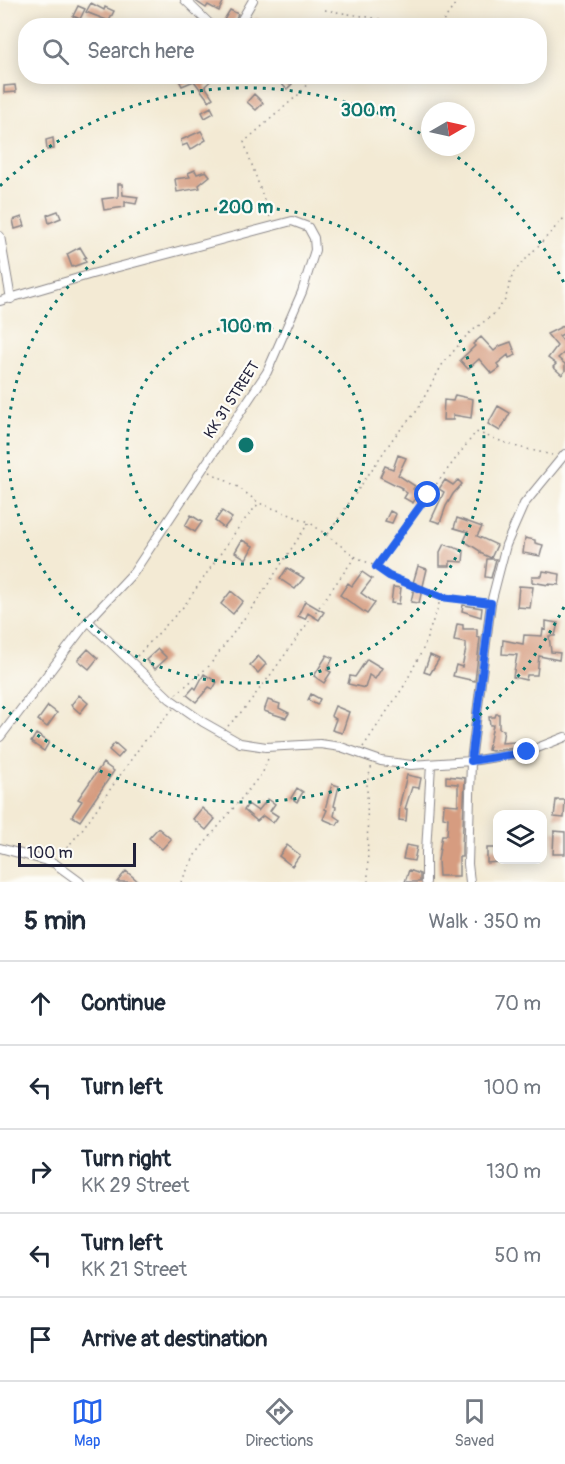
<!DOCTYPE html>
<html lang="en">
<head>
<meta charset="utf-8">
<style>
	body { margin:0; font-family:Pangolin,sans-serif; background:#f6f6f7; color:#1f2937 }
	.controls { position:absolute; right:18px; bottom:18px; display:grid; overflow:hidden; border-radius:12px; box-shadow:0 3px 15px #0003 }
	.controls button { width:54px; height:54px; display:grid; place-items:center; padding:0; border:0; border-bottom:2px solid #e0e1e3; background:#fff; color:#1f2937; font:30px sans-serif }
	.compass { position:absolute; left:421px; top:102px; width:54px; height:54px; border-radius:50%; background:#fff; box-shadow:0 3px 15px #0003; rotate:81deg }
	.scale { position:absolute; left:18px; bottom:15px; width:118px; box-sizing:border-box; padding-left:6px; border:3px solid #22223b; border-top:0; font-size:16px; line-height:21px; white-space:nowrap; color:#22223b; -webkit-text-stroke:4px #fdfcf7; paint-order:stroke }
	.stop { position:absolute; width:18px; height:18px; margin:-14px; border:4px solid #2563eb; border-radius:50%; background:#fff }
	.stop.end { background:#2563eb; border-color:#fff; box-shadow:0 2px 6px #0008 }
	.list { margin:0; padding:0; list-style:none }
	h2 { display:flex; justify-content:space-between; align-items:center; height:78px; margin:0; padding:0 24px; font-size:26px }
	h2 small { font-size:20px; font-weight:400; color:#747a83 }
	.list li { display:grid; grid-template-columns:39px 1fr auto; gap:18px; align-items:center; box-sizing:border-box; height:84px; padding:0 24px; border-top:2px solid #e0e1e3 }
	.list b { display:block; font-size:22px; white-space:nowrap }
	.list p { margin:0; font-size:20px; white-space:nowrap; color:#747a83 }
	.list em { font-size:20px; font-style:normal; color:#747a83 }
	.icon { flex:none; width:33px; height:33px; fill:none; stroke:currentColor; stroke-width:2; stroke-linecap:round; stroke-linejoin:round }
	.map { position:relative; flex:none; width:565px; height:882px; overflow:hidden }
	.search { position:absolute; background:#fff; box-shadow:0 3px 15px #0003; left:18px; right:18px; top:18px; height:66px; display:flex; align-items:center; gap:15px; box-sizing:border-box; padding:0 21px; border-radius:24px; color:#747a83; font-size:22px }
	.sheet { height:498px; background:#fff }
	nav { display:flex; justify-content:space-around; align-items:center; box-sizing:border-box; height:84px; border-top:2px solid #e0e1e3; background:#fff; font-size:16px; color:#747a83 }
	nav a { display:grid; justify-items:center; gap:3px }
	nav .on { color:#2563eb }
	.map>svg:first-child { display:block }
	.building { fill:#d69c80 }
	.lines { fill:none; stroke-linecap:round; stroke-linejoin:round }
	.minor-casing { stroke:#8a8688; stroke-width:10 }
	.path { stroke:#8a8688; stroke-width:1.5; stroke-dasharray:1.5 4.5; stroke-linecap:butt }
	.minor { stroke:#fff; stroke-width:8 }
	.route { stroke:#2563eb; stroke-width:8 }
	.ring { fill:none; stroke:#0f766e; stroke-width:3; stroke-dasharray:3 6 }
	.labels { text-anchor:middle; dominant-baseline:central; stroke-width:4.5; stroke-linejoin:round; paint-order:stroke }
	.street-label { font-size:15px; fill:#22223b; stroke:#fdfcf7 }
	.centre { fill:#0f766e; stroke:#fdfcf7; stroke-width:3 }
	.ring-label { font-size:18px; text-anchor:middle; font-weight:bold; fill:#0f766e; stroke:#fdfcf7; stroke-width:4.5; stroke-linejoin:round; paint-order:stroke }
</style>
</head>
<body>
<div class="map">
<svg width="565" height="882" viewBox="0 0 565 882">
	<rect width="100%" height="100%" fill="#fdfcf7"/>
	<filter id="ink" filterUnits="userSpaceOnUse"><feTurbulence type="fractalNoise" baseFrequency=".0167" numOctaves="2"/><feDisplacementMap in="SourceGraphic" scale="12" xChannelSelector="R" yChannelSelector="G"/><feConvolveMatrix kernelMatrix="1 2 1 2 8 2 1 2 1" color-interpolation-filters="sRGB"/></filter>
	<filter id="wash" filterUnits="userSpaceOnUse"><feTurbulence type="fractalNoise" baseFrequency=".008" numOctaves="4" result="noise"/><feDisplacementMap in="SourceGraphic" scale="24" xChannelSelector="R" yChannelSelector="G"/><feGaussianBlur stdDeviation="1.35" result="paint"/><feColorMatrix in="noise" values="0 0 0 0 0 0 0 0 0 0 0 0 0 0 0 0 0 1.4 0 .05"/><feComposite in="paint" operator="in"/></filter>
	<g filter="url(#wash)">
		<rect width="100%" height="100%" fill="#f3ead4"/>
		<g id="blocks">
			<path class="building" d="M194,0H224L219,11L208,5L206,8Z
				M91,3L104,10L105,7L114,11L109,21L86,12Z
				M78,6L85,9L80,19L73,16Z
				M230,10L238,14L232,26H227L222,23Z
				M256,18L269,26H251Z
				M177,76H216L205,86L213,98L209,101L194,81L182,86Z
				M281,76H284L292,84L287,89L277,80Z
				M15,85L16,92L4,93V86Z
				M254,94L263,103L256,110L247,102Z
				M211,107L214,113L205,118L202,112Z
				M201,131L206,140L190,150L187,144L182,146L181,140Z
				M53,138L54,149L47,150L46,140Z
				M195,170L197,174L206,171L210,176L199,185L200,188L177,192L175,179L190,177L188,173Z
				M118,184H122L123,195L138,197L136,204L125,202V207L104,210L102,199L118,197Z
				M58,211L61,218L49,223L47,215Z
				M22,217L25,226L15,229L13,220Z
				M80,247L86,257L84,258L86,262L72,267L67,254Z
				M565,325V333L559,336L565,343V352L558,358L565,364V371L562,375L553,367L556,364L548,358L557,346L547,334Z
				M481,337L494,351L500,346L511,342L516,355L509,358L508,355L497,364L500,368L492,374L479,359L468,369L460,360L475,346L473,344Z
				M455,395L473,399L471,418L453,415V420H443L444,400L453,401Z
				M498,406L510,413L500,431L488,424Z
				M398,455L406,458L398,475L415,486L413,489L419,493L413,503L404,498L407,493L401,489L402,488L380,477L385,466L393,469Z
				M445,480L453,485L458,480L462,484L453,494L446,506L440,523L431,520L444,492L439,489Z
				M222,511L232,518L224,528L215,521Z
				M390,511L396,514L392,523L385,521Z
				M191,515L202,522L195,532L185,526Z
				M457,518L482,527L477,536L497,545L491,558L480,553V551L464,541L468,532L454,528Z
				M525,538L535,540V543L543,545L540,556L523,553Z
				M242,540L253,546L246,559L235,552Z
				M444,544L464,551L463,562L450,561V566H440V552Z
				M487,559H496L491,578L485,577Z
				M418,566L427,569L419,603L411,602L415,583H413Z
				M287,568L304,578L295,589L280,579Z
				M543,571L560,574L559,585L549,584V585L532,582V576H542Z
				M362,572L372,579L361,593L375,603L367,614L340,595L348,583L352,586Z
				M519,586L533,587L530,608L517,607Z
				M393,587L401,588L399,604L391,603Z
				M231,591L243,601L233,614L221,604Z
				M305,601L324,612L319,620L308,613L305,619L298,616Z
				M463,605L482,608L481,617L462,611Z
				M546,621L558,623L555,636H549L551,652L560,653L559,660L539,656L537,675H527L526,680L513,677L517,655L502,654L503,640L523,644L524,635L542,636L543,629L546,630Z
				M457,624L463,625V629H477V637L480,638L475,681L453,676L456,665L462,667L466,649V643L454,641Z
				M88,649L98,658L89,669L78,660Z
				M158,649L167,658L155,669L146,660Z
				M327,655L333,658L327,670L331,672L324,683L314,676Z
				M430,655L439,659L430,674L424,672Z
				M258,656L266,664L258,673L250,665Z
				M367,659L382,668L375,679L369,675L365,688L348,684L350,676L355,677Z
				M204,674L217,682L213,689L209,687L196,702L187,695L194,687L196,689Z
				M311,694L320,699L317,705L308,700Z
				M79,695L88,703L80,713L71,705Z
				M268,700L280,704L279,708L289,713L286,718L264,711Z
				M48,706L57,713L47,727L38,720Z
				M335,706L349,712L342,733L332,730L336,719L331,716Z
				M496,714H499V729L504,730L502,743L515,742V748L492,751L488,750L493,725H490L489,717H495Z
				M36,734L49,742L44,751L31,742Z
				M115,743L124,751L118,758L109,750Z
				M103,763L114,771L80,821L72,816L82,801L78,799Z
				M407,775L421,778L419,788L412,787L405,809H407L406,821L399,820L400,803Z
				M446,776L465,778L462,848V857H459V876H439L438,860L442,835H447L448,818L443,817L444,804L458,805V784L446,783Z
				M332,784L339,786L334,806L336,807L334,816L340,820L337,825L323,819L327,810L325,809Z
				M297,788L303,792L297,802L291,798Z
				M268,799L275,804L270,811L278,816L273,823L263,816L257,821L244,810L248,804L258,811Z
				M556,800H565L564,818L554,817Z
				M202,808L215,819L206,830L193,819Z
				M158,828L171,839L162,849L149,838Z
				M554,831L565,832V854H553Z
				M287,845L300,855L292,866L279,856Z
				M406,845L417,847L414,861L403,859Z
				M487,848H498V862L487,863Z
				M409,870L420,874V882H405Z
				M126,871L139,882H117Z"/>
		</g>
	</g>
	<g filter="url(#ink)">
		<use href="#blocks" fill-opacity="0" stroke="#8a8688" stroke-width="1.5"/>
		<g class="lines">
			<g class="minor-casing">
				<path id="minor" d="M185,0L212,26
					M238,26L253,0
					M0,236L11,299
					M0,301L92,274L292,221L308,227L314,238L315,250L302,292L267,372L134,572L88,621L0,737
					M88,621L170,699L203,722L240,743L266,747L320,744L341,747L381,761L411,765L471,761L527,752L565,737
					M0,848L54,863L80,882
					M426,882V852L431,764
					M470,882L468,864L471,761L491,603L506,545L524,504L565,454"/>
			</g>
			<path class="path" d="M325,10L422,26
				M360,26L367,17
				M440,26L458,0
				M270,217L244,142L298,95L314,76
				M210,472L238,487L259,503L309,522
				M328,534L394,437L416,412L442,365L467,335L495,313L505,300L513,273L565,217
				M377,567L428,495L476,432L514,446L552,455
				M137,656L184,606L241,524L259,503
				M176,694L209,666L257,601L309,522L356,557L377,567L389,576L441,598L484,602
				M228,726L244,709L269,677L355,557
				M363,747L404,686L423,649L441,598
				M59,857L81,831L142,744L173,709
				M181,882L195,855L263,772L269,756
				M368,882L367,782L372,765"/>
			<use href="#minor" class="minor"/>
		</g>
	</g>
	<g class="lines" filter="url(#ink)">
		<path class="route" d="M428,495L376,567L389,576L441,597L491,603L471,761L527,752"/>
	</g>
	<g class="ring">
		<circle cx="246" cy="445" r="119"/>
		<circle cx="246" cy="445" r="238"/>
		<path d="M564 607A357 357 0 0 1 0 704M0 186A357 357 0 0 1 430 139M443 147A357 357 0 0 1 564 283"/>
	</g>
	<g class="labels">
		<g class="street-label">
			<text transform="translate(232 400) rotate(-57)">KK 31 STREET</text>
		</g>
	</g>
	<circle cx="246" cy="445" r="9" class="centre"/>
	<g class="ring-label">
		<text x="368" y="116">300 m</text>
		<text x="246" y="213">200 m</text>
		<text x="246" y="332">100 m</text>
	</g>
</svg>
<div class="controls">
<button><svg class="icon" aria-label="layers" viewBox="0 0 24 24"><path d="M12 4l9 5-9 5-9-5zM3 14l9 5 9-5"/></svg></button>
</div>
<svg class="compass" viewBox="-18 -18 36 36"><path d="M0-13l5 13h-10z" fill="#e53935"/><path d="M0 13l5-13h-10z" fill="#747a83"/></svg>
<div class="scale">100 m</div>
<div class="stop" style="left:428px;top:495px"></div>
<div class="stop end" style="left:527px;top:752px"></div>
<div class="search"><svg class="icon" aria-label="search" viewBox="0 0 24 24"><circle cx="10" cy="10" r="6"/><path d="M15 15l6 6"/></svg>Search here</div>
</div>
<section class="sheet">
<h2>5 min<small>Walk · 350 m</small></h2>
<ul class="list">
<li><svg class="icon" aria-label="ahead" viewBox="0 0 24 24"><path d="M12 20V5M6 11l6-6 6 6"/></svg><div><b>Continue</b></div><em>70 m</em></li>
<li><svg class="icon" aria-label="left" viewBox="0 0 24 24"><path d="M17 20v-9H6M10 6l-5 5 5 5"/></svg><div><b>Turn left</b></div><em>100 m</em></li>
<li><svg class="icon" aria-label="right" viewBox="0 0 24 24"><path d="M7 20v-9h11M14 6l5 5-5 5"/></svg><div><b>Turn right</b><p>KK 29 Street</p></div><em>130 m</em></li>
<li><svg class="icon" aria-label="left" viewBox="0 0 24 24"><path d="M17 20v-9H6M10 6l-5 5 5 5"/></svg><div><b>Turn left</b><p>KK 21 Street</p></div><em>50 m</em></li>
<li><svg class="icon" aria-label="arrive" viewBox="0 0 24 24"><path d="M6 21V4h12l-3 4 3 4H6"/></svg><div><b>Arrive at destination</b></div></li>
</ul>
</section>
<nav>
<a class="on"><svg class="icon" aria-label="map" viewBox="0 0 24 24"><path d="M3 6l6-2 6 2 6-2v14l-6 2-6-2-6 2zM9 4v14M15 6v14"/></svg>Map</a>
<a><svg class="icon" aria-label="directions" viewBox="0 0 24 24"><path d="M12 3l9 9-9 9-9-9zM9 14v-3h6M13 9l2 2-2 2"/></svg>Directions</a>
<a><svg class="icon" aria-label="saved" viewBox="0 0 24 24"><path d="M7 4h10v16l-5-4-5 4z"/></svg>Saved</a>
</nav>
</body>
</html>
